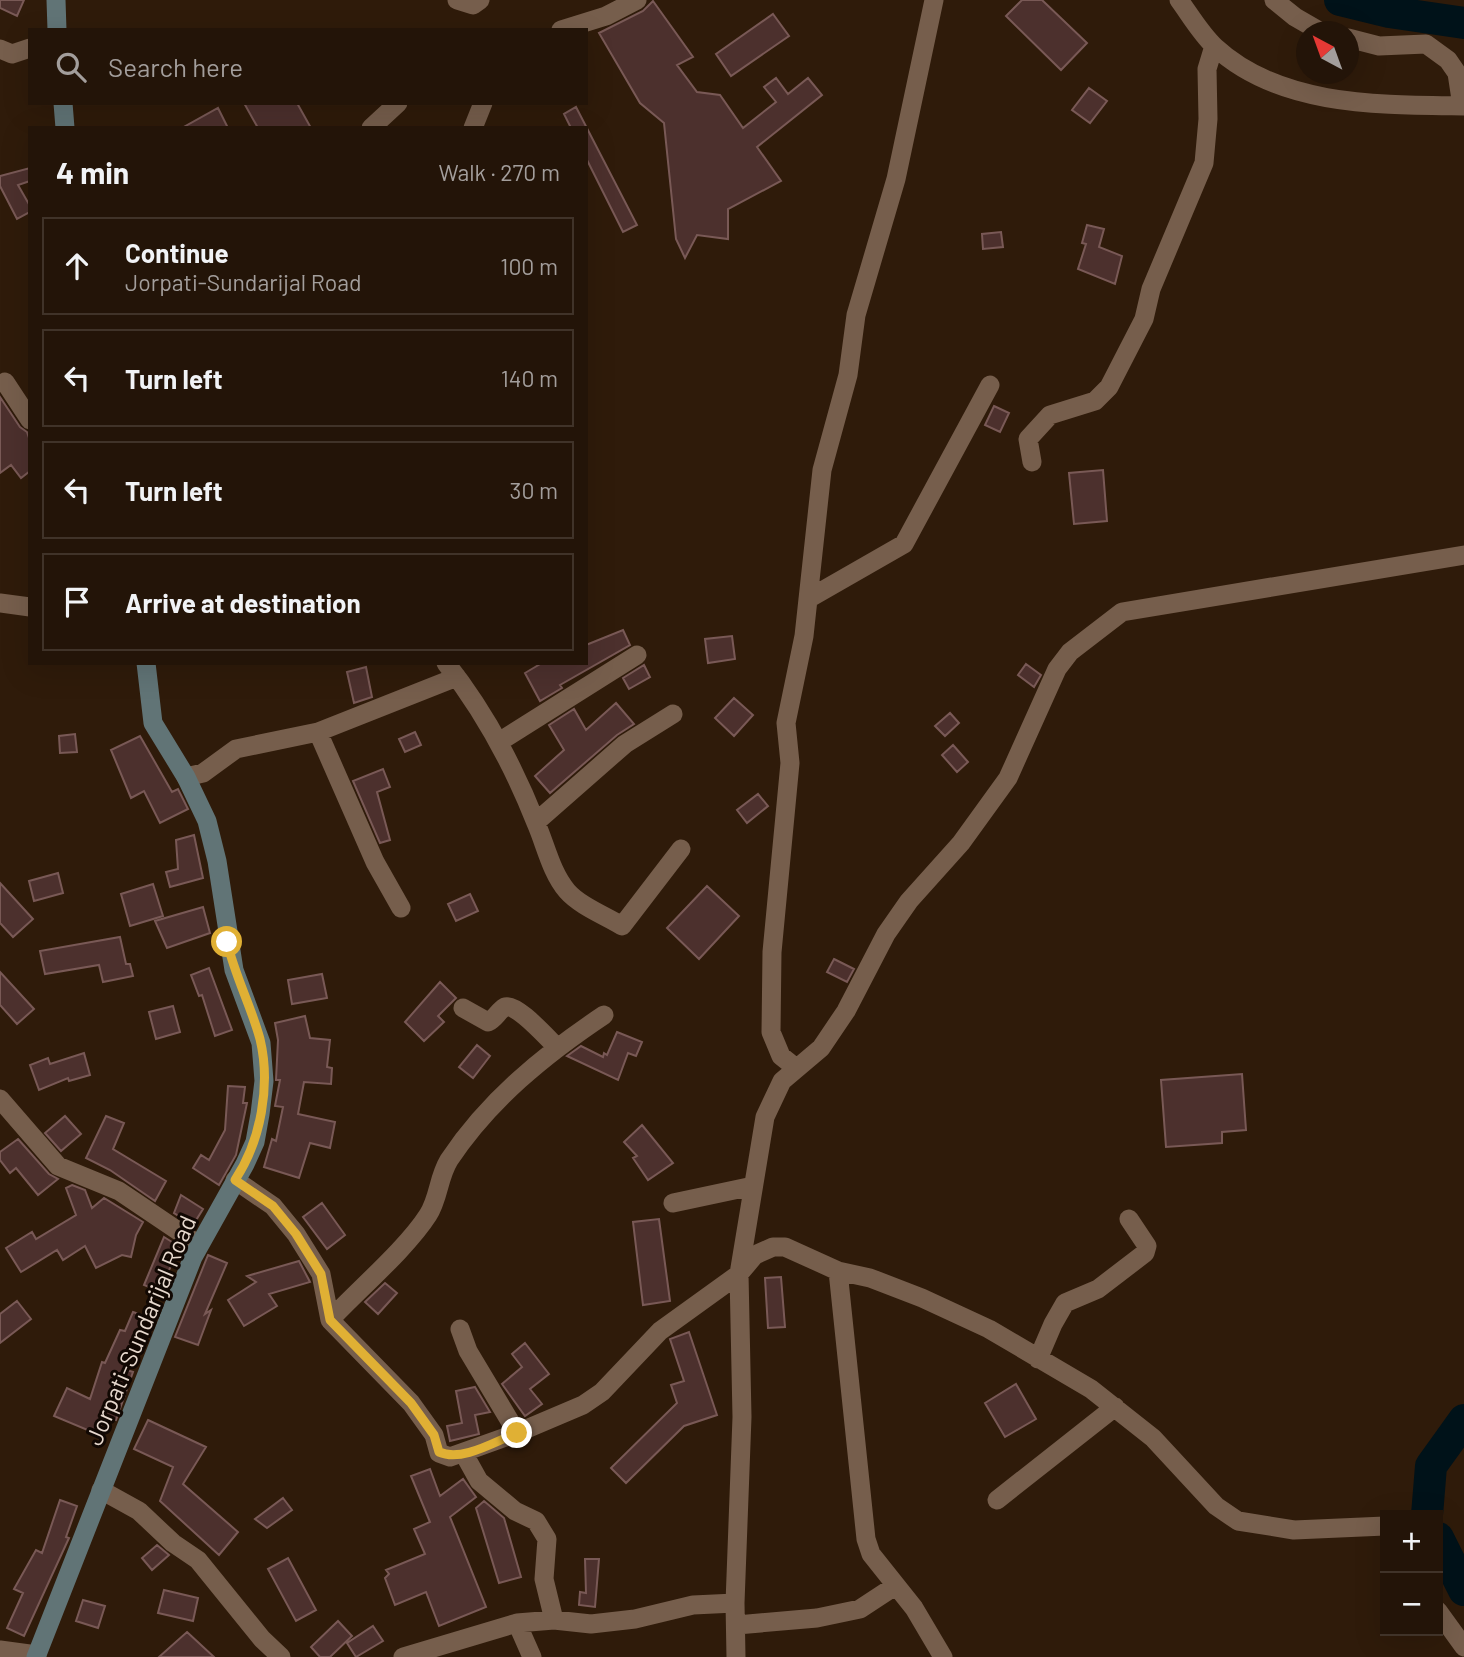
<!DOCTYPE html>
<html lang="en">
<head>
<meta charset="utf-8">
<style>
	body { margin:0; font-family:Barlow,sans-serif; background:#2f2116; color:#f1f3f6 }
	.controls { position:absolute; right:21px; bottom:21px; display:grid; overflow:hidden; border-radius:0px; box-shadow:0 7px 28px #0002 }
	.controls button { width:63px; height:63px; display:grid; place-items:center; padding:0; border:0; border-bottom:2px solid #403329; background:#231408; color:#f1f3f6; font:35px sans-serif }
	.compass { position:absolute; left:1296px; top:21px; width:63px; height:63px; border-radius:50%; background:#231408; box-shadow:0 7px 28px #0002; rotate:319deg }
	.stop { position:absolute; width:21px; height:21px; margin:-16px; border:5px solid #e0b034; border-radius:50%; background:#fff }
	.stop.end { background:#e0b034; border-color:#fff; box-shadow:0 2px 7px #0008 }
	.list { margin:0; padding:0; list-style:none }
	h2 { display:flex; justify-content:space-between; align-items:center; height:91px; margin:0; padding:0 28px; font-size:30px }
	h2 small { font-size:23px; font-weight:400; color:#a39e9c }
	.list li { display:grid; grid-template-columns:46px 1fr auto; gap:21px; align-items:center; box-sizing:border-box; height:98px; margin:0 14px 14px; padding:0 14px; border:2px solid #403329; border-radius:0px }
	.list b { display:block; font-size:26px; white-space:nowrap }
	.list p { margin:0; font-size:23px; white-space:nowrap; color:#a39e9c }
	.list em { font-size:23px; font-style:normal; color:#a39e9c }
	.icon { flex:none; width:38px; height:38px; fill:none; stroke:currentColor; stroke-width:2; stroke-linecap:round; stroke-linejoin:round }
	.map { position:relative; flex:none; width:1464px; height:1657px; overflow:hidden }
	.search { position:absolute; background:#231408; box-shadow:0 7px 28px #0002; left:28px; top:28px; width:560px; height:77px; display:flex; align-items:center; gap:18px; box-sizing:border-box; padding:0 24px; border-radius:0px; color:#a39e9c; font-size:26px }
	.panel { position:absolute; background:#231408; box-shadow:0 7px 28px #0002; left:28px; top:126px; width:560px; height:539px; border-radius:0px }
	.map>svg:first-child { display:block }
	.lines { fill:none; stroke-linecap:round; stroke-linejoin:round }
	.river { stroke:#001219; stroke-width:32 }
	.building { fill:#4c302d; stroke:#795956; stroke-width:2 }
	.minor { stroke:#765e4c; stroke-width:19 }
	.secondary { stroke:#617476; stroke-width:19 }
	.route { stroke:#e0b034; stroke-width:9 }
	.labels { text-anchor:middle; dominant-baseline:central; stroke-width:6; stroke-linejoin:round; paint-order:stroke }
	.street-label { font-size:24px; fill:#e7d9ce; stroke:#110803 }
</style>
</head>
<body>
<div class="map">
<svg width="1464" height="1657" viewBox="0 0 1464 1657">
	<rect width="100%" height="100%" fill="#2f1b0a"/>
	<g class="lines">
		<path class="river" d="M1340,0L1389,12L1464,23
			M1427,1515L1431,1466L1464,1420
			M1438,1538L1464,1590"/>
	</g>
	<path class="building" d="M0,0H24L17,16L0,8Z
		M1022,0H1042L1087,43L1061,70L1006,16Z
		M653,1L693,57L677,65L697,92L720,95L743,128L776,102L764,87L776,78L788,94L808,78L822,95L757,147L781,181L728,209V239L697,235L685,258L676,239L664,123L640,103L599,33L643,11Z
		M773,14L789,36L731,76L716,54Z
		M1089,88L1107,101L1090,123L1072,110Z
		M244,103H297L311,128H258Z
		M576,107L637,225L623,232L586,158V128H571L564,114Z
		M218,108L228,128H182Z
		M30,168V181L18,185L30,206V212L17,219L0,186V176Z
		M1087,225L1104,229L1099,247L1122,256L1115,284L1078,269L1086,244L1082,243Z
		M1001,232L1003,247L983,249L982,234Z
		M0,397L20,427L27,432L30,441V471L21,478L11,465L0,473Z
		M994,406L1009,413L1000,432L985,425Z
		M1103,470L1107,521L1074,524L1069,473Z
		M623,630L630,645L560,685L562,688L540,701L525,673L542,663H586V645Z
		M732,636L735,659L708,663L705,639Z
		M1026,664L1041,675L1034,687L1018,675Z
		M644,665L650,677L629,689L623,678Z
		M366,667L372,697L354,703L347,672Z
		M734,698L753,715L734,736L715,718Z
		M616,703L634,724L617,735L550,793L535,776L564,750L549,725L574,709L586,730Z
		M950,713L959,723L945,736L935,726Z
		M415,732L421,745L405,752L399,739Z
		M75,734L77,752L60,753L59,736Z
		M140,736L172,792L178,789L188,809L160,823L144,791L131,798L111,750Z
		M953,745L968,762L957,772L942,755Z
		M383,769L390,787L377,792L390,840L380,843L353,781Z
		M758,794L768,806L747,823L737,810Z
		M194,835L203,878L170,887L166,872L178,869L176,840Z
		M58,873L63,893L34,901L29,881Z
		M0,883L33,919L13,937L0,923Z
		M153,884L163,916L130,926L121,894Z
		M707,886L739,916L699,959L667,928Z
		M470,894L478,911L456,921L448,904Z
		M203,907L210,933L167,948L155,921Z
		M120,937L126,964H130L133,976L103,982L99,965L45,974L40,951Z
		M834,959L854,969L847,982L827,972Z
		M209,968L232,1030L215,1036L202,995L199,996L191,975Z
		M0,972L34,1009L17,1024L0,1005Z
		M322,974L327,998L292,1004L288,980Z
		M440,982L456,998L438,1016L444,1022L424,1041L405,1022Z
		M173,1006L180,1032L156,1039L149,1012Z
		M305,1016L310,1038L330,1040L327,1067L332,1068L331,1084L304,1082L298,1114L335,1122L330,1148L310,1143L299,1178L264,1167L272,1139L276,1141L283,1107L275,1106L280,1080H276L278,1040L275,1023Z
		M617,1032L642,1042L636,1056L628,1053L618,1080L567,1056L581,1046L603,1057L604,1053L607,1055Z
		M477,1045L490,1056L473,1078L459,1067Z
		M84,1053L90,1075L69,1081L68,1078L39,1090L30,1065L48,1058L50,1064Z
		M1242,1074L1246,1130L1222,1132V1143L1166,1147L1161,1080Z
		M228,1086L245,1087L243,1103H247L236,1155L219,1185L193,1168L201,1155L209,1160L225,1130Z
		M65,1116L81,1134L61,1151L45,1133Z
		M106,1116L124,1123L113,1149L166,1181L155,1201L110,1170L86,1158Z
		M642,1125L673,1163L648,1180L633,1158L637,1156L624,1142Z
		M18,1139L49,1174L58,1179L38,1195L16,1168L10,1173L0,1160V1152Z
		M72,1185L85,1190L92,1208L104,1198L143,1222L136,1235L131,1257L122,1255L96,1268L85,1246L63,1260L57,1250L21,1272L6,1248L32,1232L36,1239L76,1215L66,1188Z
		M181,1195L203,1209L193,1225L174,1213Z
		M322,1203L345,1235L327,1249L303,1217Z
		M659,1219L670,1301L643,1305L633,1222Z
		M164,1237L180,1247L159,1291L144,1285Z
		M208,1255L227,1263L205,1314L211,1310L198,1345L175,1337Z
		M299,1261L310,1282L269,1294L277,1306L244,1326L228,1300L256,1282L247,1276Z
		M781,1277L785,1327L768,1328L765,1278Z
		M385,1283L397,1293L378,1314L365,1302Z
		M17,1301L31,1319L0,1343V1314Z
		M133,1312L148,1317L123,1369L133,1372L116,1420L105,1416L97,1434L54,1416L67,1388L90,1399L102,1362L105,1363L120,1330L125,1331Z
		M689,1332L717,1415L684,1426L626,1483L611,1468L677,1403L671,1385L684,1381L670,1339Z
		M525,1343L549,1374L530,1389L542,1404L525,1416L502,1384L522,1367L512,1354Z
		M1016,1384L1036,1419L1005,1437L985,1403Z
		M475,1387L490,1412L475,1415L479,1434L450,1441L447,1426L462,1423L456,1391Z
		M148,1420L206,1447L183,1484L238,1532L219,1555L160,1501L173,1467L134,1449Z
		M430,1469L440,1496L463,1479L476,1497L450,1517L486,1607L439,1626L426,1592L395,1605L385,1578L389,1574L386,1570L425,1554L414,1529L430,1522L411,1476Z
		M283,1498L292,1510L267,1528L255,1519Z
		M60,1500L77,1506L66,1537L69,1538L24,1636L7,1628L23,1593L14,1589L36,1550L42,1553Z
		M484,1501L504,1518L521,1577L499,1583L476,1508Z
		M157,1545L169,1555L152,1570L142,1558Z
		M288,1558L316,1610L296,1621L268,1569Z
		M585,1559H599L595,1607L579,1605L580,1592L586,1593Z
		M164,1590L198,1598L193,1621L158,1613Z
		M83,1600L105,1606L98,1628L76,1621Z
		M338,1621L352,1636L330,1657H320L311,1647Z
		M373,1626L383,1641L356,1657L347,1643Z
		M187,1632L214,1657H159Z"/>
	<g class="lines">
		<path class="minor" d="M457,0L473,5L480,0
			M1179,0C1190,15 1201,34 1215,47C1280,107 1381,105 1464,106
			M1274,0L1295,17L1321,32
			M561,30L606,16L637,0
			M1348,38L1379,46L1426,44L1448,60L1457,73L1462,106
			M0,49L12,54L30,48
			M371,128L398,103
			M473,128L483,103
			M5,382L30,420
			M1032,462L1028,439L1050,415L1095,401L1109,387L1144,319L1151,289L1204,163L1208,119L1207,69L1214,46
			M808,599L904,544L990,385
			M0,603L30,607
			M446,663C484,711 513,765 536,823C546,846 551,872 567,891C580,906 606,916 622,926L681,849
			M318,732L375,862L401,908
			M499,742L637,655
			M186,777L203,773L236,749L318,732L457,677
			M536,822L625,744L673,714
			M463,1008L488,1022C495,1019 498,1011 505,1007C516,1002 549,1040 558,1048
			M796,1068L781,1056L771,1032L772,952L790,763L786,723L804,636L822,470L848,375L856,315L896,179L934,0
			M0,1099L58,1166L119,1191L199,1245
			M235,1180L273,1206L296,1234L321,1274L330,1320L411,1403L434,1435L439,1453L450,1457L517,1433L583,1405L602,1392L660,1331L739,1274L755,1255L773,1247H785L838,1271L870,1278L922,1298L989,1329L1091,1389L1153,1438L1216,1506L1238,1521L1294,1530L1385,1526
			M673,1203L753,1186
			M838,1271L866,1539L871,1554L914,1608L943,1657
			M330,1320C358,1290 407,1248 428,1215C439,1198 438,1178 449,1160C489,1100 544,1055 604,1015
			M460,1329L468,1351L517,1433
			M1038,1359L1053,1324L1065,1303L1098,1289L1145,1253L1147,1246L1129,1219
			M464,1454L479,1481L515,1511L536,1521L547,1539L544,1579L554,1620
			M101,1490L139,1511L173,1543L198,1560L262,1639L281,1657
			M997,1500L1115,1407
			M1438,1611L1464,1647
			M517,1623L532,1657
			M737,1625L817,1618L860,1609L895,1586
			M0,1650L37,1655
			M403,1657L517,1623L554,1620L591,1624L635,1619L693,1605L735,1603
			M736,1657L735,1603L742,1417L739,1274L765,1117L782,1081L821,1048L846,1011L886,934L909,901L961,843L1008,778L1057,669L1070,652L1122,612L1464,555"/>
		<path class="secondary" d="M56,0L57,30
			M63,103L65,128
			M36,1657L193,1257L245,1164L255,1142L260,1114L264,1081L261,1043L234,970L217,861L207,821L186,777L153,723L146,663"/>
	</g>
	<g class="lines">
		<path class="route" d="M227,942C235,976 251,1006 260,1039C271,1085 261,1141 235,1180L273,1206L296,1234L321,1274L330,1320L411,1403L434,1435L439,1452C462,1462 494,1442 517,1433"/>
	</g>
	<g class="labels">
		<g class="street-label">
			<text transform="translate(140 1330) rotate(-67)">Jorpati-Sundarijal Road</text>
		</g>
	</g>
</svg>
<div class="controls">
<button>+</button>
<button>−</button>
</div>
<svg class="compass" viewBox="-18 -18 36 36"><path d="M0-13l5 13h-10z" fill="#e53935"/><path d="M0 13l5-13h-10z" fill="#a39e9c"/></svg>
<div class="stop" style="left:227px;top:942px"></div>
<div class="stop end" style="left:517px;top:1433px"></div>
<div class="search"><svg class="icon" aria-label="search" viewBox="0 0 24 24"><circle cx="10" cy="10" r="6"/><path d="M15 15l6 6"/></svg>Search here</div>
<section class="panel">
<h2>4 min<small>Walk · 270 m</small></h2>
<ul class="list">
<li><svg class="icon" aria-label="ahead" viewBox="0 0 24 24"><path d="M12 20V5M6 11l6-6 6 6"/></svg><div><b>Continue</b><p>Jorpati-Sundarijal Road</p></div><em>100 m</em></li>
<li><svg class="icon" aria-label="left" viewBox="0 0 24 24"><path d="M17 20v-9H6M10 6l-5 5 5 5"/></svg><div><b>Turn left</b></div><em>140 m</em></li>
<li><svg class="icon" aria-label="left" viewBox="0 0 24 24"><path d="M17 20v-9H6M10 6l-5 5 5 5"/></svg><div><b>Turn left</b></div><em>30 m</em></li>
<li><svg class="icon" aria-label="arrive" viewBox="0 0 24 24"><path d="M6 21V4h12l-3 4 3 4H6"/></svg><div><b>Arrive at destination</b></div></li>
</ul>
</section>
</div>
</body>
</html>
